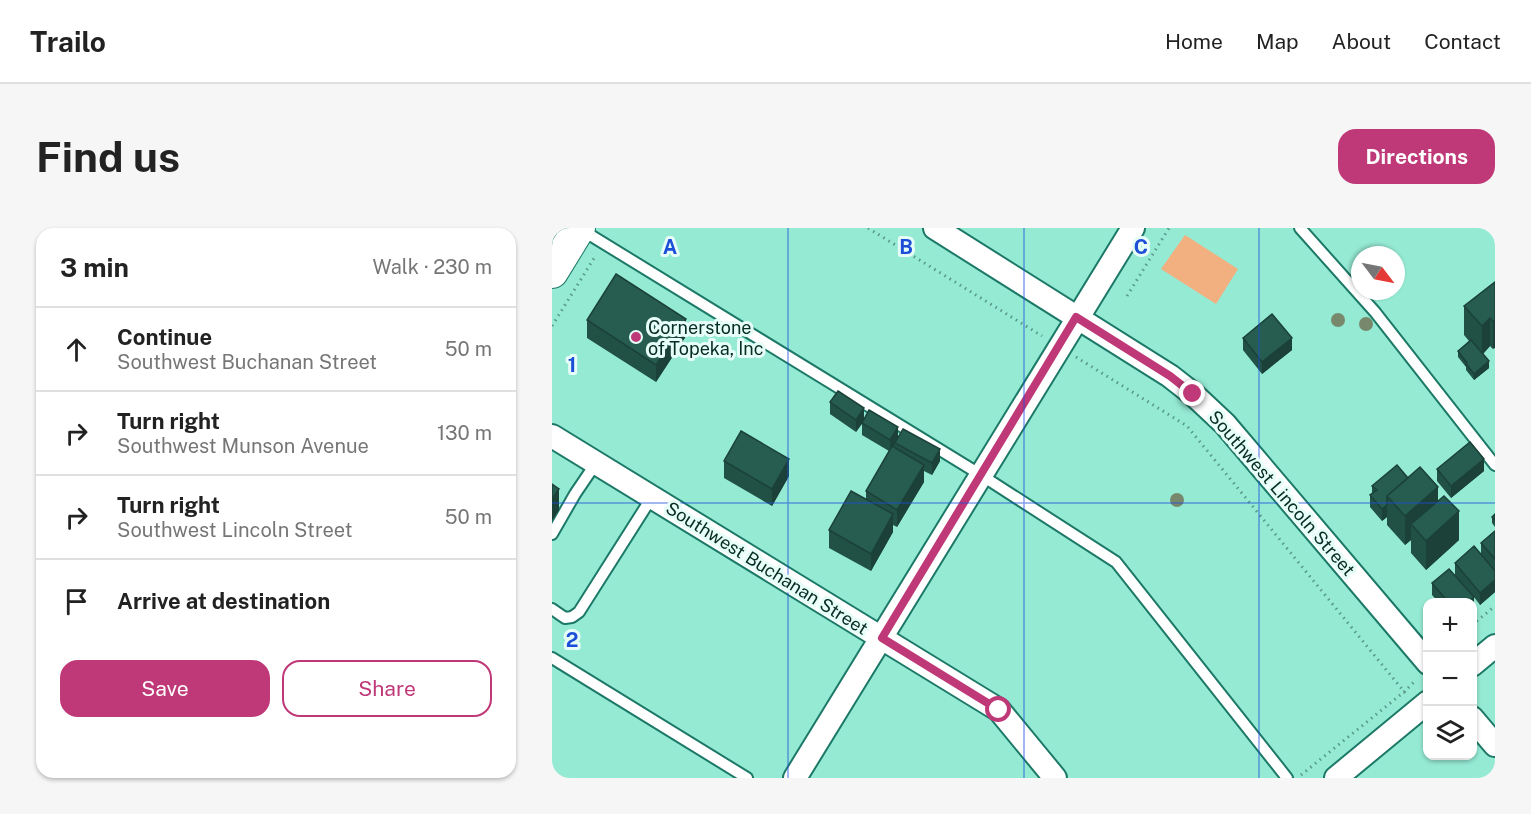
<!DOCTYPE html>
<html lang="en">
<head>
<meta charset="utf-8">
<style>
	body { margin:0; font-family:"Public Sans",sans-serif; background:#f6f6f6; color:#222 }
	.controls { position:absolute; right:18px; bottom:18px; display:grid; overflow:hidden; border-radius:12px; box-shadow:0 2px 4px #0004 }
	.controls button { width:54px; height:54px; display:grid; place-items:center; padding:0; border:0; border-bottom:2px solid #e0e0e0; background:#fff; color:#222; font:30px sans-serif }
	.compass { position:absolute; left:799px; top:18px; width:54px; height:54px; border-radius:50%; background:#fff; box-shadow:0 2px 4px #0004; rotate:122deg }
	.stop { position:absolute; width:18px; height:18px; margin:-14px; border:4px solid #bf3877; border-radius:50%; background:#fff }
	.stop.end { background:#bf3877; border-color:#fff; box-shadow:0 2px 6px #0008 }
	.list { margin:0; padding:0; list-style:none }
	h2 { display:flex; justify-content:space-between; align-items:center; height:78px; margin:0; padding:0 24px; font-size:26px }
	h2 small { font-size:20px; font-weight:400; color:#767676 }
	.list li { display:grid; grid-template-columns:39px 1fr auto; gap:18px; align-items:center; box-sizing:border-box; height:84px; padding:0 24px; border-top:2px solid #e0e0e0 }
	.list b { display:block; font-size:22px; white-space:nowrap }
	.list p { margin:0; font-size:20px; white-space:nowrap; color:#767676 }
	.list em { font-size:20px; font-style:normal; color:#767676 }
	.actions { display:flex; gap:12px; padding:18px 24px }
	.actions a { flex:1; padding:14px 0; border:2px solid #bf3877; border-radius:18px; text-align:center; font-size:21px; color:#bf3877 }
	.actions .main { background:#bf3877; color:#fff }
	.icon { flex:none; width:33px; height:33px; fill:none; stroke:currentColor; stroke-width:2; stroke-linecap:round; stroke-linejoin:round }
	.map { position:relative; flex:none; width:943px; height:550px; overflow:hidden; border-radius:18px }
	header { display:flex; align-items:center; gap:36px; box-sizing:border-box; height:84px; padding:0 30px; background:#fff; border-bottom:2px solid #e0e0e0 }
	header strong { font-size:28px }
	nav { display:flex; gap:33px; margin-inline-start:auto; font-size:21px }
	.intro { display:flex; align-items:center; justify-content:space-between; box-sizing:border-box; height:144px; padding:0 36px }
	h1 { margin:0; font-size:42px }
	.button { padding:15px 27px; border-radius:18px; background:#bf3877; color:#fff; font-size:21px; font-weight:700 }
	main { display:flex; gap:36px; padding:0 36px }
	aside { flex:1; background:#fff; border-radius:18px; box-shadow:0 2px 4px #0004 }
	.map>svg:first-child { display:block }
	.green { fill:#f2af7f }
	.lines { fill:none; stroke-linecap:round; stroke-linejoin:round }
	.service-casing { stroke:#1d7967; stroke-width:14 }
	.minor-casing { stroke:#1d7967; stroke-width:26 }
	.secondary-casing { stroke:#1d7967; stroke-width:34 }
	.path { stroke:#589989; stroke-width:3; stroke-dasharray:1.5 4.5; stroke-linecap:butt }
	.service { stroke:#fff; stroke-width:10 }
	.minor { stroke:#fff; stroke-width:22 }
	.secondary { stroke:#fff; stroke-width:32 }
	.tree { fill:#78886c }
	.wall { fill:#215045 }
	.shaded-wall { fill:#1b4138 }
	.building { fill:#265d50; stroke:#1b4138; stroke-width:1.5 }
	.route { stroke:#bf3877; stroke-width:8 }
	.grid { fill:none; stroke:#1d4ed8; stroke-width:1.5; stroke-opacity:0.55 }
	.poi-dot { fill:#bf3877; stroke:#e6fef7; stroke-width:2 }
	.labels { text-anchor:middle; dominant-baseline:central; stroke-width:6; stroke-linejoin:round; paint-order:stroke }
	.poi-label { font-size:18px; fill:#072c24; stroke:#e6fef7; text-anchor:start }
	.street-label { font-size:18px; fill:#072c24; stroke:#e6fef7 }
	.grid-label { font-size:20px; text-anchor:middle; font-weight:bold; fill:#1d4ed8; stroke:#e6fef7; stroke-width:6; stroke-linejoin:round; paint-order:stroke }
</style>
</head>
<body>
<header>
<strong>Trailo</strong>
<nav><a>Home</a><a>Map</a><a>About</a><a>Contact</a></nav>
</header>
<div class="intro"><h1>Find us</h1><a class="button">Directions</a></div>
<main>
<aside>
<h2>3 min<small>Walk · 230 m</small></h2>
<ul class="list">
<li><svg class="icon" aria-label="ahead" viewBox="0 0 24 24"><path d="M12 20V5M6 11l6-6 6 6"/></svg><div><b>Continue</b><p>Southwest Buchanan Street</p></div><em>50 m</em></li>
<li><svg class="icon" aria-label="right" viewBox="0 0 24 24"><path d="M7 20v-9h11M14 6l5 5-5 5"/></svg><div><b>Turn right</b><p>Southwest Munson Avenue</p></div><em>130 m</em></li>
<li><svg class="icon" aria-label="right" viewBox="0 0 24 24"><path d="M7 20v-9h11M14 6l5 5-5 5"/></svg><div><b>Turn right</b><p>Southwest Lincoln Street</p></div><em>50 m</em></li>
<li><svg class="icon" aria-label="arrive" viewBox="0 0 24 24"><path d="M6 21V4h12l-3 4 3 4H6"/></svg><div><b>Arrive at destination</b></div></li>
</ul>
<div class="actions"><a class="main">Save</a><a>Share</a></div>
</aside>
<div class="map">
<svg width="943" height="550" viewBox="0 0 943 550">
	<rect width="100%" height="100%" fill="#95ead4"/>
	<path class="green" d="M633,7L686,41L664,76L609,41Z"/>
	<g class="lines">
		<g class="service-casing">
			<path id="service" d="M748,0L823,84L943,237
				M30,2L429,247L564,334L735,550
				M0,306L23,266L44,235
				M0,381L13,390L20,389L27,384L100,269
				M0,430L195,550"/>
		</g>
		<g class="minor-casing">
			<path id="minor" d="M383,0L618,148L641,166L673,196L876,435
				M0,208L447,482L503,550
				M920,437L943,418
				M920,490L943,517
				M243,550L581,0
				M784,550L876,474"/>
		</g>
		<g class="secondary-casing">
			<path id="secondary" d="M0,44L27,0"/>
		</g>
		<path class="path" d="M316,0L490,108
			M575,68L617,0
			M0,98L44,27
			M524,129L635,198L854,466
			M920,397L943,378
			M749,547L852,464L864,452"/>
		<use href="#service" class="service"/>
		<use href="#minor" class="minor"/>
		<use href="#secondary" class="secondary"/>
	</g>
	<g class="tree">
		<circle cx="786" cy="92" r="7"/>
		<circle cx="814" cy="96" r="7"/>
		<circle cx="625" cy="272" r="7"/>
	</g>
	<path class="wall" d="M943,54L941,121L938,118L931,126L937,140L922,152L914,142V139L906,129V123L917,113L912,107V78Z
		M35,92L134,108L104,154L35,110Z
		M691,110L740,122L710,146L691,122Z
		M278,174L312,191L388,233L380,247L372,243V254L345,299L341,297V304L319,343L277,320V302L314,271V263L337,223L310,207V196L304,204L278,186Z
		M172,233L237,248L220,278L172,250Z
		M885,241L932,243L899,270L885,253Z
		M856,250L886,273L907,312L874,342L859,325V312L853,317L835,297V289L830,293L818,279V267L820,266V258Z
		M943,286V299L940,295V289Z
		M943,303V364L928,377L922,369V381L921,375H887L880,367V355L903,347V335L929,327V315Z"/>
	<path class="shaded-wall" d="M938,90V118L930,127V98Z
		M134,91V108L104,154V137Z
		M943,92V120L941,121V93Z
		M740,110V122L710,146V134Z
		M937,133V140L922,152V146Z
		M312,180V192L304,204V192Z
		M346,199V211L338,224V212Z
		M388,221V233L380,247V235Z
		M237,231V248L220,278V261Z
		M932,231V243L899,270V258Z
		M372,237V254L345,299V282Z
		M886,259V288L859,296V312L853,317V288Z
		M7,261V282L0,293V271Z
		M835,277V289L830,293V281Z
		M907,283V312L874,342V313Z
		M341,286V304L319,343V326Z
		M943,352V364L928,377V365Z
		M922,369V381L921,382V375H916Z"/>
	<path class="building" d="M64,46L134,91L104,137L35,92Z
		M943,54V92L941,93L938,90L930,98L912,78Z
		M720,86L740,110L710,134L691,110Z
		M919,112L937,133L922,146L914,136L915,135L906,123Z
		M286,163L312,180L304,192L278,174Z
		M317,182L346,199L338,212L310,195Z
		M351,201L388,221L380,235L343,215Z
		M189,203L237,231L220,261L172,233Z
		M918,214L932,231L899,258L885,241Z
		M340,218L372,237L345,282L314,263Z
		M845,237L856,250L835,268V277L830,281L818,267L825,262L820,258Z
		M868,239L886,259L853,288L835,268Z
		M0,256L7,261L0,271Z
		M299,263L341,286L319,326L277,302Z
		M892,268L907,283L874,313L859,296Z
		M943,286V293L940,289Z
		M943,303V331L929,315Z
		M922,318L943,343V352L928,365L903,335Z
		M897,341L922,369L916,375H897L880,355Z"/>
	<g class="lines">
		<path class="route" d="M447,482L330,410L524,89L618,148L641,166"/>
	</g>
	<path class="grid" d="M236,0V550M472,0V550M707,0V550M0,275H943"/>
	<circle class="poi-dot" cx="84" cy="109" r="6"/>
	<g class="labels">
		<g class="poi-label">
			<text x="96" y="99">Cornerstone<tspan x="96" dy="21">of Topeka, Inc</tspan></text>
		</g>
		<g class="street-label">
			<text transform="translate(730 265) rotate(49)">Southwest Lincoln Street</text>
			<text transform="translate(215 340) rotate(32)">Southwest Buchanan Street</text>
		</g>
	</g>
	<g class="grid-label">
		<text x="118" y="26">A</text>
		<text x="354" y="26">B</text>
		<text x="589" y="26">C</text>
		<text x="20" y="144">1</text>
		<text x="20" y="419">2</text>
	</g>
</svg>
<div class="controls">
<button>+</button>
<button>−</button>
<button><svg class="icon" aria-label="layers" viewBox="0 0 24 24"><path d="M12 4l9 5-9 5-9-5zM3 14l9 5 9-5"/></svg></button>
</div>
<svg class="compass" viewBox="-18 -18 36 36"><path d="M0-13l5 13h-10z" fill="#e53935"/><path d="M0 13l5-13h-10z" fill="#767676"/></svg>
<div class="stop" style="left:447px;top:482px"></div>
<div class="stop end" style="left:641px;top:166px"></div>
</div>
</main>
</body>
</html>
